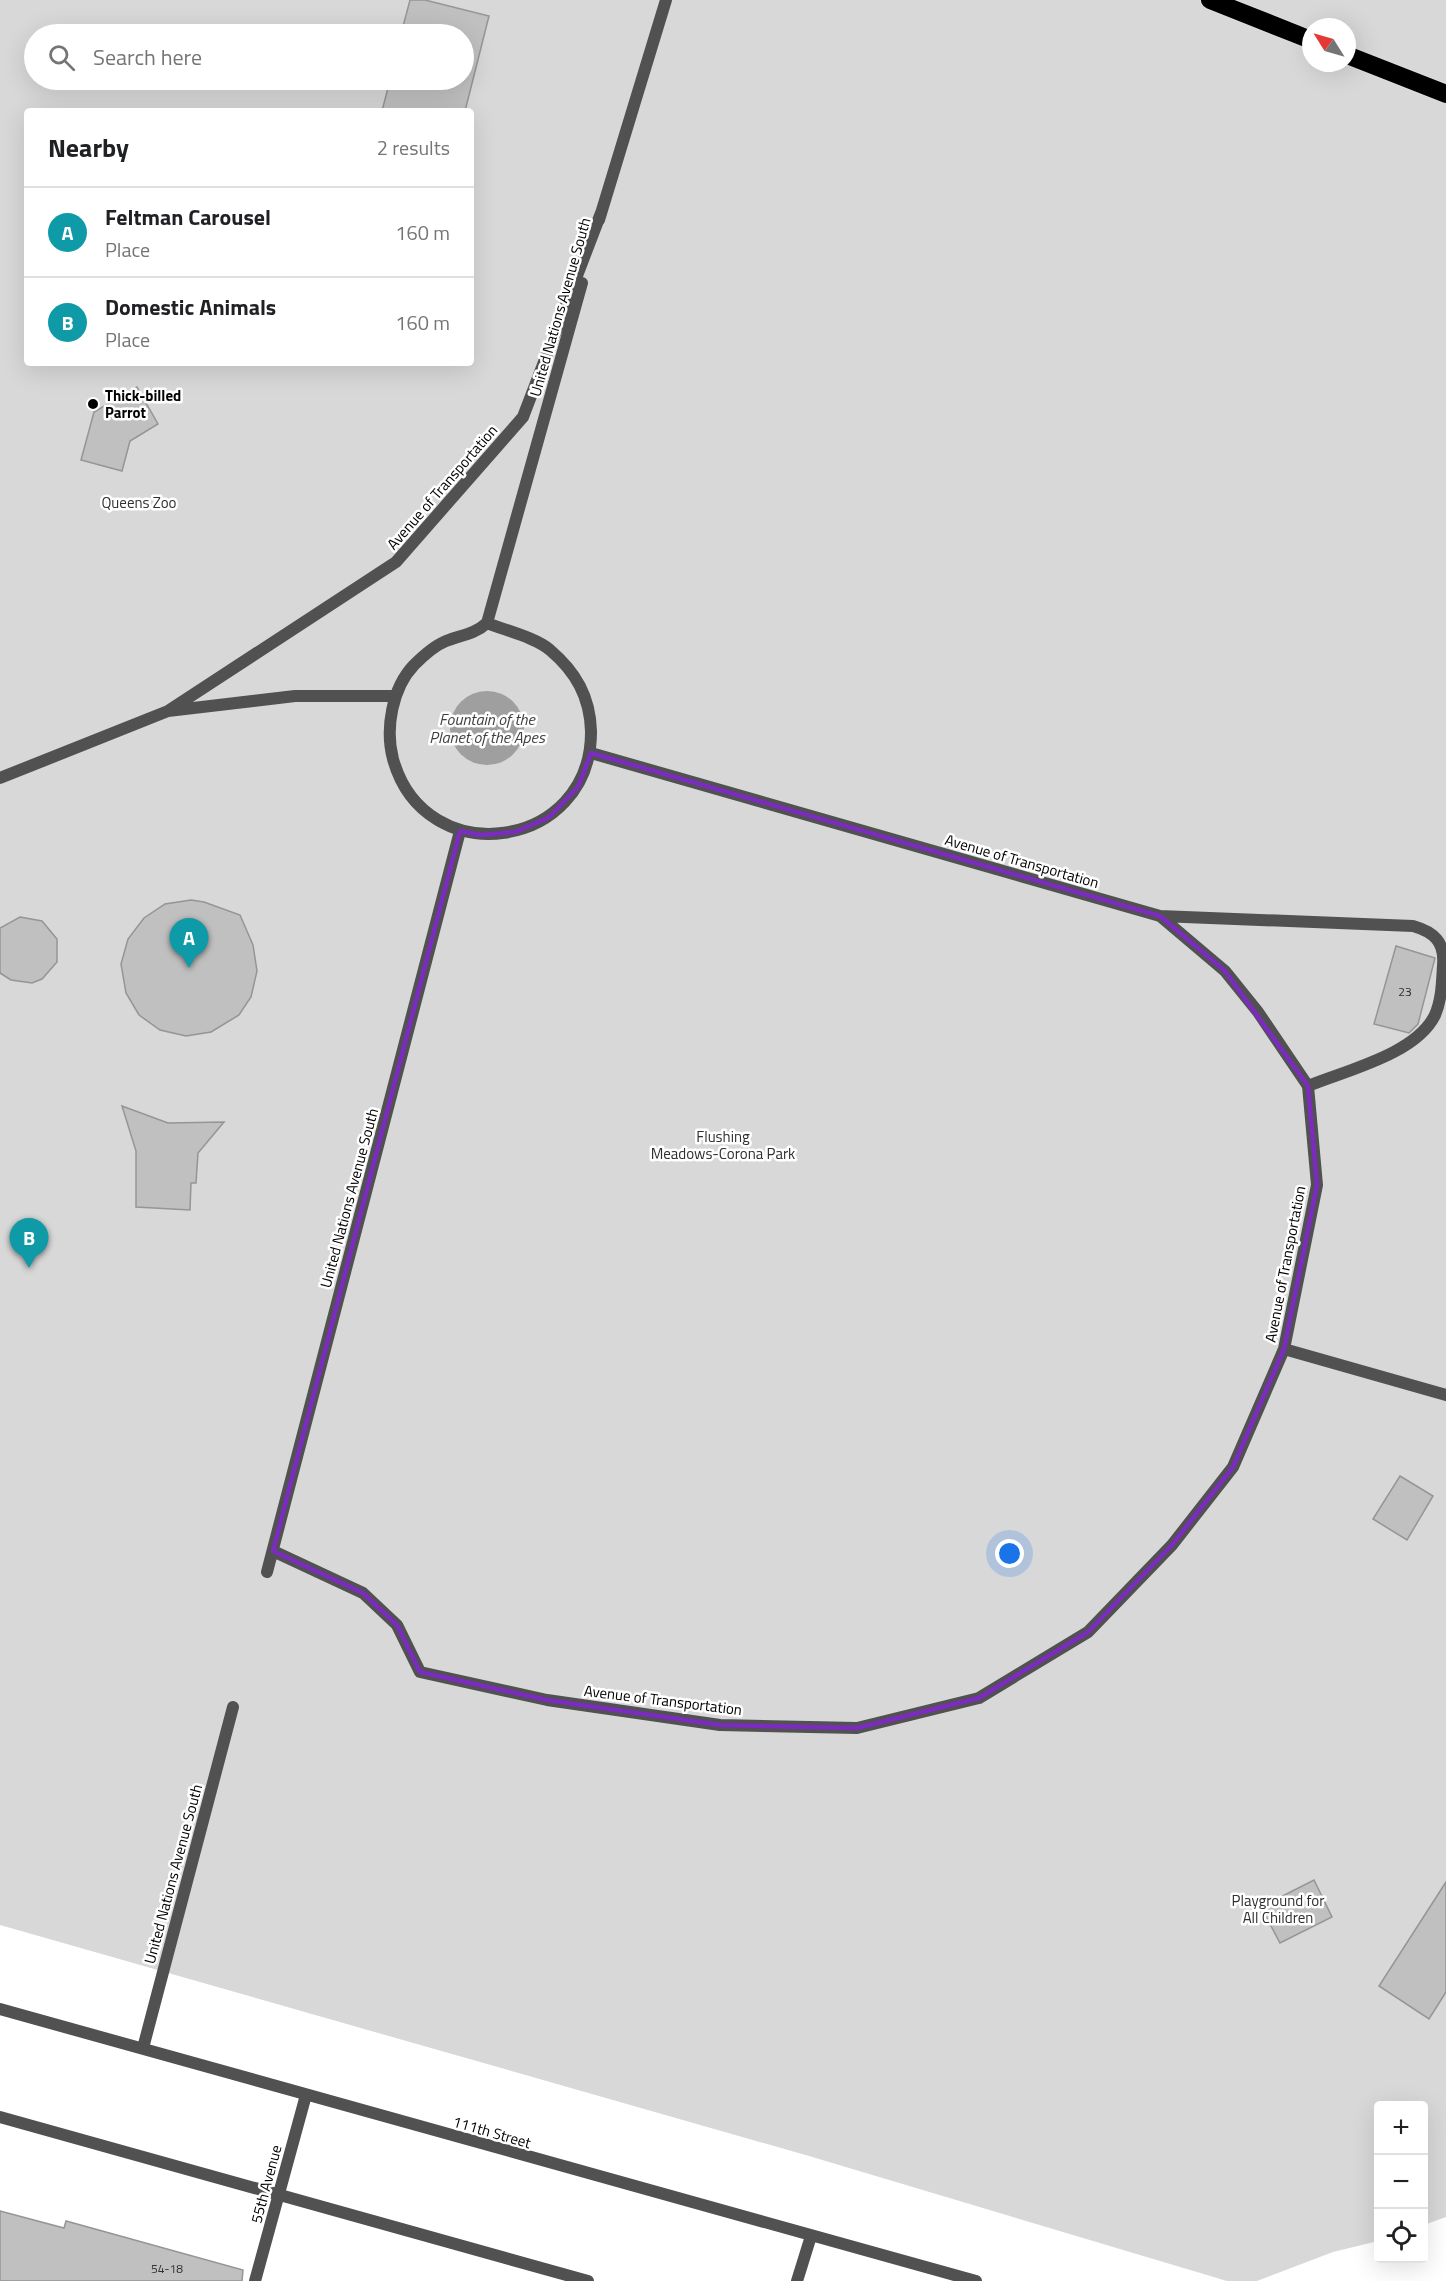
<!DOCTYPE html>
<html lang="en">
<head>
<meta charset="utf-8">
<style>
	body { margin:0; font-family:"Titillium Web",sans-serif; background:#f6f6f6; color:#202124 }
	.controls { position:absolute; right:18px; bottom:18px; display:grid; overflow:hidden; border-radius:6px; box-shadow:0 6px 24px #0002 }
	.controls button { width:54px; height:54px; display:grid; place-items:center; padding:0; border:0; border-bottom:2px solid #e0e0e0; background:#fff; color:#202124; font:30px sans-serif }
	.compass { position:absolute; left:1302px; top:18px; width:54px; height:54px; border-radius:50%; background:#fff; box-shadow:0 6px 24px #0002; rotate:307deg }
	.you { position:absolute; left:1010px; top:1554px; width:21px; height:21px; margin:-15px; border:4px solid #fff; border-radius:50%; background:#1a73e8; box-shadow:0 0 0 9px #1a73e833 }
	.badge { display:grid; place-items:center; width:39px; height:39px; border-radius:50%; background:#000; color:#fff; font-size:20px; font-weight:700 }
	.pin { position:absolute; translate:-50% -50px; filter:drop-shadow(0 2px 3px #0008) }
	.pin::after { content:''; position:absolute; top:32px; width:21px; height:18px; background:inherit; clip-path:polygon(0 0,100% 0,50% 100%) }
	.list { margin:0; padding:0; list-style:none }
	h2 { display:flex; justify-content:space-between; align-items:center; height:78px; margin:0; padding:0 24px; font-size:26px }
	h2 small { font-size:20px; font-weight:400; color:#757577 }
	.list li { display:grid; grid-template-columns:39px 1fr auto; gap:18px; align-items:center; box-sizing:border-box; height:90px; padding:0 24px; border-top:2px solid #e0e0e0 }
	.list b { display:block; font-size:22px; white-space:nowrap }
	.list p { margin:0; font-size:20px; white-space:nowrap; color:#757577 }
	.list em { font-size:20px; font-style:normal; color:#757577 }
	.icon { flex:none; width:33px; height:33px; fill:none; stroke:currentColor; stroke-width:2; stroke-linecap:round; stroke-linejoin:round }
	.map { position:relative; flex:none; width:1446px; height:2281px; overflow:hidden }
	.search { position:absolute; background:#fff; box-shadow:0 6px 24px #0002; left:24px; top:24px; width:450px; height:66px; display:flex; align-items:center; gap:15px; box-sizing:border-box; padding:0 21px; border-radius:33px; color:#757577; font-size:22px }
	.panel { position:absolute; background:#fff; box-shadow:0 6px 24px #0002; left:24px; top:108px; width:450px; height:258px; border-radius:6px }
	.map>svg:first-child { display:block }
	.green { fill:#d8d8d8; fill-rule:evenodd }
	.water { fill:#9f9f9f }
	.building { fill:#c0c0c0; stroke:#959595; stroke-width:1.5 }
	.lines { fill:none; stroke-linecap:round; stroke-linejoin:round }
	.motorway-casing { stroke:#dbdbdb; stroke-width:21 }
	.pedestrian { stroke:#515151; stroke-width:12 }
	.minor { stroke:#515151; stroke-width:12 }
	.motorway { stroke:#000; stroke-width:18 }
	.marked { fill:none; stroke:#7b2cbf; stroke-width:4.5; stroke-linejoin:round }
	.poi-dot { fill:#000; stroke:#fff; stroke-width:2 }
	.labels { text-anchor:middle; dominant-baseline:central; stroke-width:5; stroke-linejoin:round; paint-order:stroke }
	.number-label { font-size:12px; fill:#303030 }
	.street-label { font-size:15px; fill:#000; stroke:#fff }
	.poi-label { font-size:15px; font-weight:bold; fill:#000; stroke:#fff; text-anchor:start }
	.park-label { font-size:15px; fill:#2f2f2f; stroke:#fff }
	.water-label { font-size:16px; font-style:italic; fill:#404040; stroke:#fff }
</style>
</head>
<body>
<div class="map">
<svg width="1446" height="2281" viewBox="0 0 1446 2281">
	<rect width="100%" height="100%" fill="#fff"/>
	<path class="green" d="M0,0H1446V2217L1424,2225V2106H1378V2241L1333,2252L1257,2281H1227L809,2156L0,1925ZM1311,27H1347V63H1311ZM34,34H464V80H34ZM27,111H471V363H27Z"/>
	<path class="water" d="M450 728a37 37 0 1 1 74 0a37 37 0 1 1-74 0Z"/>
	<path class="building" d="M410,0H425L489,16L465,111H382L390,80H464V34H401Z
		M137,387L158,424L130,441L122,471L81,460L94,412Z
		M191,900L204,902L240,915L253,945L257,971L251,997L239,1015L211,1032L186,1036L160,1030L139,1015L126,993L121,964L128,939L144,918L165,904Z
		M20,917L42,921L57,939V962L42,979L32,983L11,980L0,973V928Z
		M1396,946L1435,958L1418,1024L1409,1033L1374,1024Z
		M122,1106L168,1123L224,1122L198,1153L196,1183H191L190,1210L136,1207V1151Z
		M1400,1476L1433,1496L1407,1540L1373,1519Z
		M1314,1880L1332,1917L1280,1943L1261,1907Z
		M1446,1882V1992L1429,2019L1379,1986Z
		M0,2211L64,2228L66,2221L243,2270L242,2281H0Z"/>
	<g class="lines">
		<g class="motorway-casing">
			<path id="motorway" d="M1210,0L1311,40
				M1347,55L1446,94"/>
		</g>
		<path class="pedestrian" d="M599,220L666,0
			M487,623L582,283
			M487,623C504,630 537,638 550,650C576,672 590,697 591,731C592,850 425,874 393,759C385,729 392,688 414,665C422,657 436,645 446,641C461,635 475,634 487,623Z
			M168,711L396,562L523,417L601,213
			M0,778L168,711L295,696H395
			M1160,916L1413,926C1434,932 1445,942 1443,965C1442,981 1442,999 1435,1015C1416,1054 1347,1070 1308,1086
			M1284,1349L1446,1395
			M273,1551L363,1593L397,1625L420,1672L547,1700L720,1725L857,1728L979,1698L1088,1632L1172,1545L1233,1467L1284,1349L1317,1185L1308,1086L1258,1012L1225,971L1160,916L591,753
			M267,1572L460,831
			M143,2048L233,1707"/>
		<path class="minor" d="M0,2009L976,2281
			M0,2117L588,2281
			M255,2281L306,2095
			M797,2281L811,2236"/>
		<use href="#motorway" class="motorway"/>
	</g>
	<path class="marked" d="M591,753L1160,916L1225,971L1308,1086L1317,1185L1284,1349L1233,1467L1172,1545L1088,1632L979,1698L857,1728L720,1725L547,1700L420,1672L397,1625L363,1593L273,1551L460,831L480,835L515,832L548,818L578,787Z"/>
	<circle class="poi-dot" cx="93" cy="404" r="6"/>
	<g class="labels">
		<g class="number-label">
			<text x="1405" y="991">23</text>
			<text x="167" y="2268">54-18</text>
		</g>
		<g class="street-label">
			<text transform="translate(560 307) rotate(-74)">United Nations Avenue South</text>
			<text transform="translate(442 487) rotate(-49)">Avenue of Transportation</text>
			<text transform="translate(1022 861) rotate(16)">Avenue of Transportation</text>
			<text transform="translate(349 1198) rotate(-75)">United Nations Avenue South</text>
			<text transform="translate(1285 1264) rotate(-79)">Avenue of Transportation</text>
			<text transform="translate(663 1700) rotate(7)">Avenue of Transportation</text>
			<text transform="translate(173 1874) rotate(-75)">United Nations Avenue South</text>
			<text transform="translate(492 2132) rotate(16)">111th Street</text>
			<text transform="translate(266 2184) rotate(-75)">55th Avenue</text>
		</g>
		<g class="poi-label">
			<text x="105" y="395">Thick-billed<tspan x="105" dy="17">Parrot</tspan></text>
		</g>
		<g class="park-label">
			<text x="139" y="502">Queens Zoo</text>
			<text x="723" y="1136">Flushing<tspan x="723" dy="17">Meadows-Corona Park</tspan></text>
			<text x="1278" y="1900">Playground for<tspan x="1278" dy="17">All Children</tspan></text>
		</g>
		<g class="water-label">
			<text x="487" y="719">Fountain of the<tspan x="487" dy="18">Planet of the Apes</tspan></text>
		</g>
	</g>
</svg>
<div class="controls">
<button>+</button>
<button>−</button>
<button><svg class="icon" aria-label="locate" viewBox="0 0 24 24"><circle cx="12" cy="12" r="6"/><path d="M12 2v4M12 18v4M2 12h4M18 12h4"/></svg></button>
</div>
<svg class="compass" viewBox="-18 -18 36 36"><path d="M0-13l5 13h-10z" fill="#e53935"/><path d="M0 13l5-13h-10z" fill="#757577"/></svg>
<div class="you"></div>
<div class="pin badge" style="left:189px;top:968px;background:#0f9aa8">A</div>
<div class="pin badge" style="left:29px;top:1268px;background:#0f9aa8">B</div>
<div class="search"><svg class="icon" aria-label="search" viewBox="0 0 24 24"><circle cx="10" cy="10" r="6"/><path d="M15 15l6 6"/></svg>Search here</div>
<section class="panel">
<h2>Nearby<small>2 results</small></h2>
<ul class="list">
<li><span class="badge" style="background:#0f9aa8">A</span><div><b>Feltman Carousel</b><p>Place</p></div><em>160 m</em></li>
<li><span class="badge" style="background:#0f9aa8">B</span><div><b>Domestic Animals</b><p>Place</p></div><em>160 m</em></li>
</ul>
</section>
</div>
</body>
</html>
